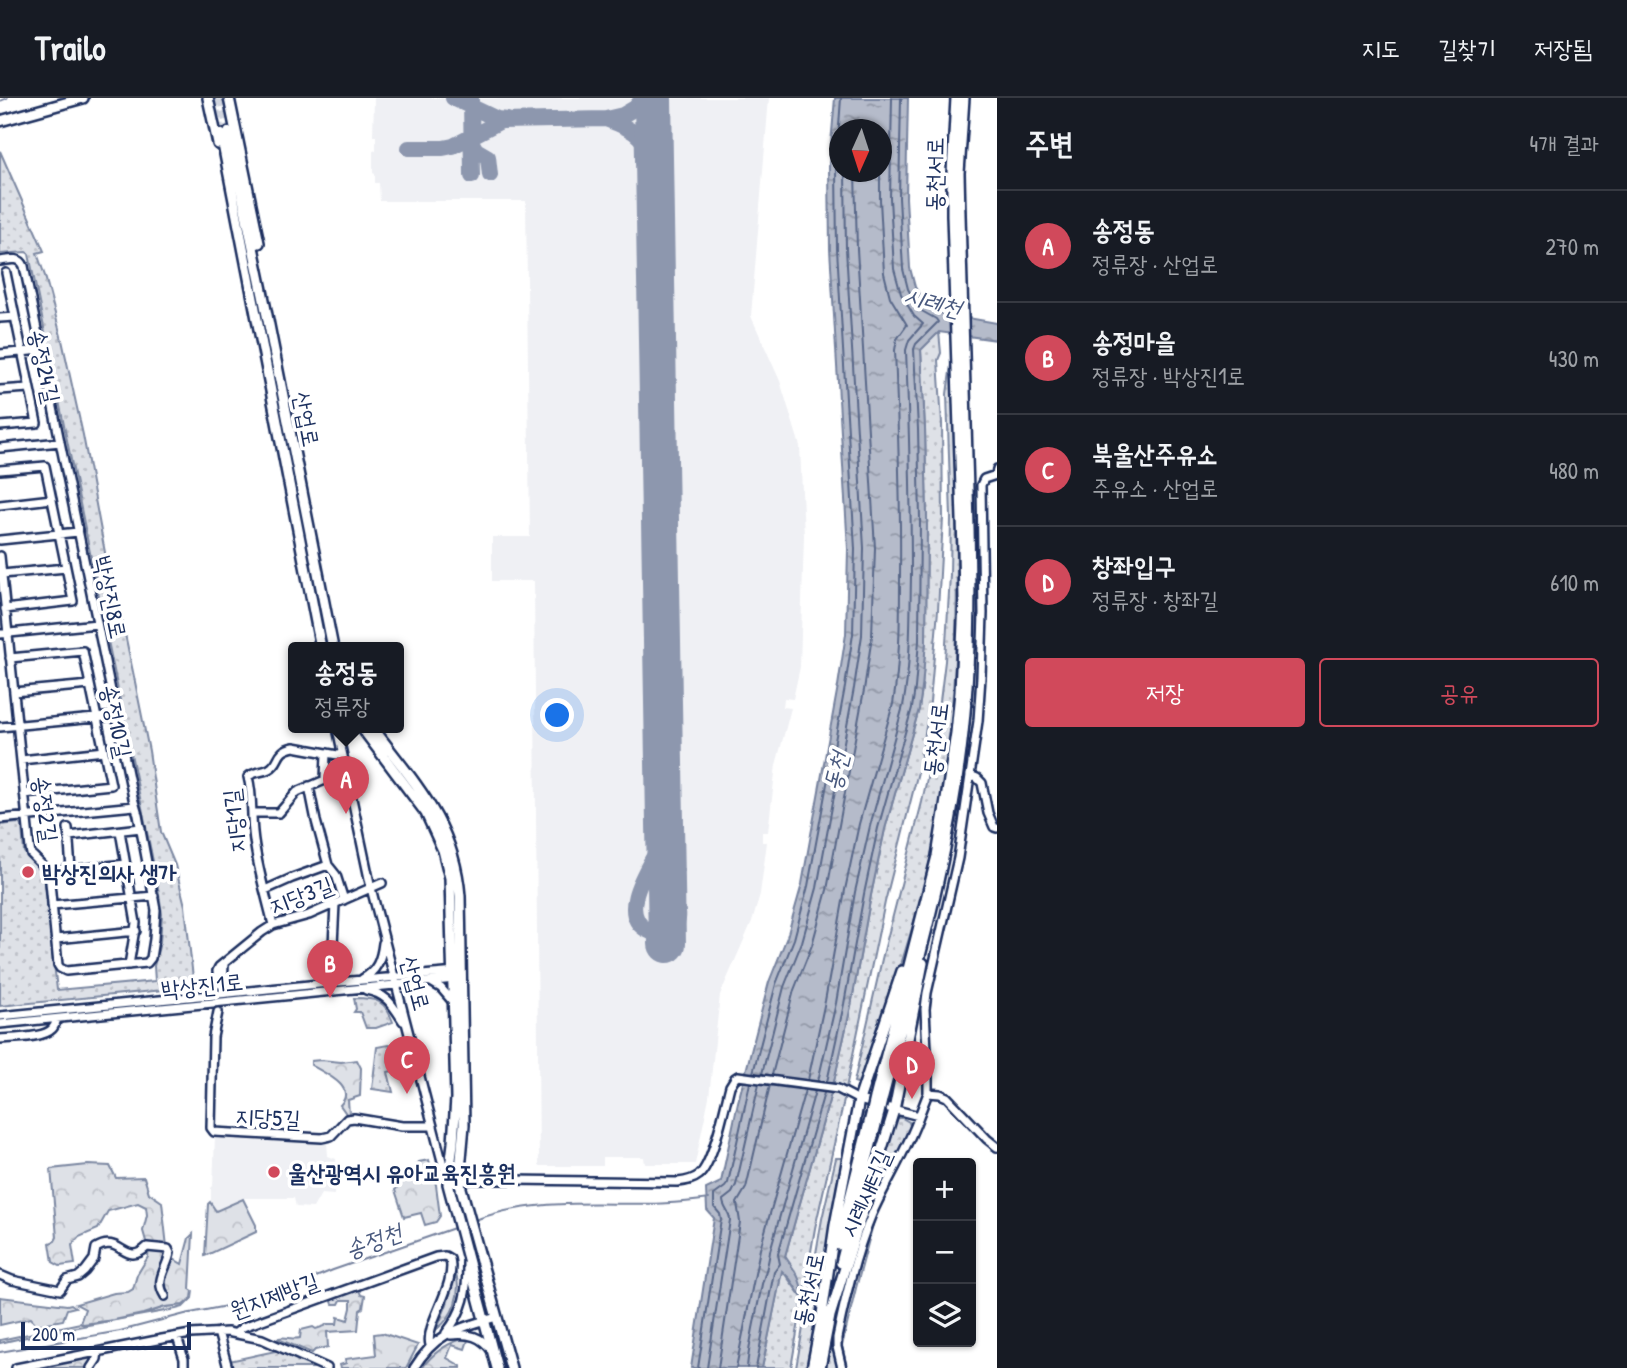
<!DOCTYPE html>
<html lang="ko">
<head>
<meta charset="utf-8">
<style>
	body { margin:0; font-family:"Patrick Hand","Poor Story",sans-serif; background:#20242c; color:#f1f3f6 }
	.controls { position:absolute; right:21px; bottom:21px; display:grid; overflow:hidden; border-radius:7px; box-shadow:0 2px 5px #0004 }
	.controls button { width:63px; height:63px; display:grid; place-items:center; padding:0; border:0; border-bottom:2px solid #363941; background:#171b24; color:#f1f3f6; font:35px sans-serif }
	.compass { position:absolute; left:829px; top:21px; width:63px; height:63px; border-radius:50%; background:#171b24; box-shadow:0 2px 5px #0004; rotate:183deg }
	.scale { position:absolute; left:21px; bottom:18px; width:170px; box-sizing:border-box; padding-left:7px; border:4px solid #1b2f5e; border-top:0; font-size:19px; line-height:24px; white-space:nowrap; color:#1b2f5e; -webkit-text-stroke:5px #fff; paint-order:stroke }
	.you { position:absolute; left:558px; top:618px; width:24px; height:24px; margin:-18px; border:5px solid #fff; border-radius:50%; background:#1a73e8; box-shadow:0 0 0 10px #1a73e833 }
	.badge { display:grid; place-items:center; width:46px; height:46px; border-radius:50%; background:#d1495b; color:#fff; font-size:23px; font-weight:700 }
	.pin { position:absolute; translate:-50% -58px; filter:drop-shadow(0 2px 4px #0008) }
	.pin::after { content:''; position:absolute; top:37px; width:24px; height:21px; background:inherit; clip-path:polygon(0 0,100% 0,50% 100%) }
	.popup { position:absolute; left:288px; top:544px; width:116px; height:91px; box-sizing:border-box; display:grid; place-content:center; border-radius:7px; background:#171b24; filter:drop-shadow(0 2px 5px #0005); font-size:23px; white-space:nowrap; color:#9ea1a6 }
	.popup b { font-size:26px; color:#f1f3f6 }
	.popup::after { content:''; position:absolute; left:50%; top:100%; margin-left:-14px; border:14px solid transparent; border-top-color:#171b24 }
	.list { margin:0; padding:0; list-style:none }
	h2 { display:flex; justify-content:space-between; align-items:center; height:91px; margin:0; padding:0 28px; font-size:30px }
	h2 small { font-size:23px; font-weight:400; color:#9ea1a6 }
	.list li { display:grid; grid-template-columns:46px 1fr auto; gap:21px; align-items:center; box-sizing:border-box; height:112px; padding:0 28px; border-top:2px solid #363941 }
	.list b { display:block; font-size:26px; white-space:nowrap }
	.list p { margin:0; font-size:23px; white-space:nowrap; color:#9ea1a6 }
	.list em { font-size:23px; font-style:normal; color:#9ea1a6 }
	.actions { display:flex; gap:14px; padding:21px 28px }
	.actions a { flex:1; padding:16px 0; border:2px solid #d1495b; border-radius:7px; text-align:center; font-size:24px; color:#d1495b }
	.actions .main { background:#d1495b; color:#fff }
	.icon { flex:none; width:38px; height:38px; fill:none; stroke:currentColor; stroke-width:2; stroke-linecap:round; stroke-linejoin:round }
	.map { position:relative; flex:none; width:997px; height:1270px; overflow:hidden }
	header { display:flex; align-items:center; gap:42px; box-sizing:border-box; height:98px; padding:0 35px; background:#171b24; border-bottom:2px solid #363941 }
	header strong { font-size:33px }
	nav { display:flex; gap:38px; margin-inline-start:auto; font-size:24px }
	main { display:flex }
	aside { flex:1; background:#171b24 }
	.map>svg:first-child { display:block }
	.built { fill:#eff0f4 }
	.green { fill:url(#green-dots); stroke:#7c88a2; stroke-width:2 }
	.forest { fill:url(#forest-crowns); stroke:#7c88a2; stroke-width:2 }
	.water { fill:url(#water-ripples); stroke:#77839f; stroke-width:2; fill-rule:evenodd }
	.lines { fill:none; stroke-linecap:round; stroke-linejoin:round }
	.shore { stroke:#596789; stroke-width:2 }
	.stream { stroke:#77839f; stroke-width:2 }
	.taxiway { stroke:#8d97ae; stroke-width:16 }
	.runway { stroke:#8d97ae; stroke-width:38 }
	.major-tunnel { stroke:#d1d5df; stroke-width:9; stroke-dasharray:9 4.5; stroke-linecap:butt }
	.minor-casing { stroke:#1b2f5e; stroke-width:12 }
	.major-casing { stroke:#1b2f5e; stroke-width:14 }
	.minor { stroke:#fff; stroke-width:7 }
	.major { stroke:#fff; stroke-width:9 }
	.major-bridge-casing { stroke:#1b2f5e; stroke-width:14; stroke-linecap:butt }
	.major-bridge { stroke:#fff; stroke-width:9 }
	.poi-dot { fill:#d1495b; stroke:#fff; stroke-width:2.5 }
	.labels { text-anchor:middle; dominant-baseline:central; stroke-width:7; stroke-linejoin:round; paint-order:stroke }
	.street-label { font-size:23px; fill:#1b2f5e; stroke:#fff }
	.poi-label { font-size:23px; font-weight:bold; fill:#1b2f5e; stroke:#fff; text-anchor:start }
	.water-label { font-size:24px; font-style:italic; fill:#49597e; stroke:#fff }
</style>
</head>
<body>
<header>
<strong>Trailo</strong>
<nav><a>지도</a><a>길찾기</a><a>저장됨</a></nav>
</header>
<main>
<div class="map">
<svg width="997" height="1270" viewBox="0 0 997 1270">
	<defs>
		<pattern id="green-dots" width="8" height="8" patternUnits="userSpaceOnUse" patternTransform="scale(1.75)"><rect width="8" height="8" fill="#dee1e7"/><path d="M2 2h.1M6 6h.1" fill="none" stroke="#bec1c9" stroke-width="1.8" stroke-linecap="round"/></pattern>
		<pattern id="forest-crowns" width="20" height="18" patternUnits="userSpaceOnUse" patternTransform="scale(1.75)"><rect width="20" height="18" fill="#dee1e7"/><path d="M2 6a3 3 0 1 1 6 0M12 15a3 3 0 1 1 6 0" fill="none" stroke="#bec1c9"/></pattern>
		<pattern id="water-ripples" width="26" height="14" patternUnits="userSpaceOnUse" patternTransform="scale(1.75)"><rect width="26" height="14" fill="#b5bbca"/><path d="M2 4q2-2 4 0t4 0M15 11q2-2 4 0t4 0" fill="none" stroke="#9298a7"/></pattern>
	</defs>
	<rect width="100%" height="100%" fill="#fff"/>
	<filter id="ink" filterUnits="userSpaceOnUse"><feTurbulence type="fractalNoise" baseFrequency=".0143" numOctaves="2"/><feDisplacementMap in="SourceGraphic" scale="14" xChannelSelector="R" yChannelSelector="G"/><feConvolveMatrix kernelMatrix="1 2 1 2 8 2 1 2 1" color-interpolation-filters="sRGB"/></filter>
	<g filter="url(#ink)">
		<path class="built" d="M374,0H769L751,218L780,283L800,348L804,438L800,569L793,601L784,600L783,609L791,610L776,667L768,734H762V744H767L760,796L753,821L720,897L709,999L695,1066H645L644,1059H603V1068H539L534,483H492V439H530L526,103H380L379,85H375V76L373,75V53L376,52V38H373Z
			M215,1038L327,1044L328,1058L336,1061L334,1097L321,1096L313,1110L296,1109L294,1100H244L216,1112L211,1103V1090L213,1088Z"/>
		<path class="green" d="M0,53L44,153L37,155L45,178L62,242L83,337L106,460L117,498L133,574L149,653L161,734L175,767L185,808L194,889L0,908V727L18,725L22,728L24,754L44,776L57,892L155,883L154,868L160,844L162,816L157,783L29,156L26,154L0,156Z
			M939,234L941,255L938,262L942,325L943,420L938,512L930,604L920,666L885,804L846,990L834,989L845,998L815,1130L791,1270H762L782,1172L800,1197L785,1158L832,992L851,908L871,797L885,731L919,611L922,590L926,543L927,421L925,331L921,251Z
			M951,266H952C957,430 966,596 931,758C914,835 886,911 860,986L854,984L882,861L922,704L935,643L945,563L950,477L951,420L947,296Z
			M354,900C377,900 385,902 393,924L376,930H366L360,914H354L356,911Z
			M400,945L406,970L388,974L393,994L372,991L377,949Z
			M865,1015H868L842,1115L857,1025L861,1018Z
			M896,1020H902L909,1024L911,1031L869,1116L835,1234L839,1270H826L844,1187Z
			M836,1060H846L807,1270H796L822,1121Z
			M875,1119L856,1190L842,1248L847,1270H845L840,1243L856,1176Z
			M192,1200L183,1209L176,1211L44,1235L0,1245V1242L80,1225L83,1227L114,1222L143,1216L165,1209L182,1207Z
			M280,1252L315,1267L313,1270H230L229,1263Z"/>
		<path class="forest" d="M321,962L341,964L357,962L361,970L360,998L348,1002L349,1016L347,1017L340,1007C358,989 324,975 311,967V963Z
			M429,1062L436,1087L440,1118L436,1124L425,1127L421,1115L404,1119L395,1092L419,1064Z
			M88,1067L110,1068L116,1080L144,1079L149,1095L162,1104L167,1149L147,1147L143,1133L147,1117L146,1109L138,1105L108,1113L98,1131L79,1139L72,1147L75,1166L60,1168L53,1164L50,1145L55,1143L57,1139L51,1071Z
			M243,1101L256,1127V1134L205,1158L208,1106L210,1104L216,1113Z
			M193,1136L190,1191L193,1193L192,1200L183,1207L165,1209L143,1216L114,1222L83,1226L80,1225L85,1211L76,1206L114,1195L128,1194L133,1191L137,1177L148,1159L149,1150L164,1151L169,1158L182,1166L189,1140Z
			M456,1176C462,1196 453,1219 437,1231L447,1206Z
			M358,1189L361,1197L365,1198L363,1210L360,1212L358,1232L327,1234L328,1249L315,1252L312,1255L278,1241L279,1240C286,1238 292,1242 300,1240L301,1232L313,1229L316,1231L325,1228L326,1226H337L338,1219L348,1222L351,1210V1202H341L339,1206H333L330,1198Z
			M0,1199L67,1207L71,1206L75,1209L67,1211L63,1222L37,1227L31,1220L0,1227Z
			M382,1235L418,1247L406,1270H341L340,1267L346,1265L345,1261L376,1257L374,1236Z
			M462,1241L468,1242L465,1251L452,1247L447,1260L461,1268V1270H422C432,1256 446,1246 462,1241Z
			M94,1258L88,1270H35Z"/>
		<path class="water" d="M835,0H908L906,100L910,170L915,189L926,208L940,215L997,225V242L939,234L921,252L925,331L927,421L926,543L922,590L919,611L885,731L871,797L851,908L832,992L785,1158C793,1171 804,1182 801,1198L790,1181L782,1173L762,1270H691L714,1120L707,1112L706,1091L721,1084L738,1004L769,884L787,839L802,786L838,588L846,536L848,451L830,151L829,69ZM839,32H881V74H839Z"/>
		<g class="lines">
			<path class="shore" d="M753,975L776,886L794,841L808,788L845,589L853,536L855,451L837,151L836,70L841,0
				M762,976L784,889L802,844L817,790L854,590L862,537L864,450L846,151L845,74
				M772,977L794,892L812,847L827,792L864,592L872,538L875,450L857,151L855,74
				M808,982L825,903L845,792L859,726L893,606C900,564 900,521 900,478C901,402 898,327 895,252L897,241L907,227L890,199L884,175L880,102V74
				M818,983L836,905L855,794L870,728L903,608C911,566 910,522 911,479C911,403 909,328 906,252L909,242L923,226L914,218L901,196L894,171L890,100L892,0
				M827,984L844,906L864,796L878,730L912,610L915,590L919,543L920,421L918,331L914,251L916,246L938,224L936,221L920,212L908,191L903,171L899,100L901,0
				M698,1270L721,1121L720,1116L714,1109V1097L725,1089L728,1085L750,985
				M707,1270L730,1122C730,1114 723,1110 723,1102L732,1095L736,1087L759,986
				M718,1270L740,1124L737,1105L746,1090L770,987
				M736,1270L760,1151L805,992
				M747,1270C749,1243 757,1213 762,1186C765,1175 769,1165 770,1153L815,993
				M756,1270L774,1174L780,1166L778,1156L824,995"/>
			<path class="stream" d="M0,3L7,0
				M475,1122C551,1093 631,1114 709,1101
				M0,1254L120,1233L185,1216L247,1204L274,1196L333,1172L457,1129"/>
			<path class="taxiway" d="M453,0L497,21L507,22
				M471,0L472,78
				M608,22C637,32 647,41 654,71
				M472,45L476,52L488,59L490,77
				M409,50H443L453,48L501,23L606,21L623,17L635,10L643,0
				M665,723C664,732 663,740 659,749C649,769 616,815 647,832C656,837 664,837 673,834C684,818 675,806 671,789C668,780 667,770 665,761"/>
			<path class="runway" d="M653,0L667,846"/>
			<path class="major-tunnel" d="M213,0L221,36
				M221,0L229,34"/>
			<g class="minor-casing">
				<path id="minor" d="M0,163C9,162 20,158 24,168L133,700L138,717L156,812L154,841L151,860L147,865L66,873L60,870L58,867L49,774L31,756L30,751L0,458
					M0,220L15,219
					M0,256L41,252
					M0,292L29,290
					M0,328L37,325L6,175
					M0,350L60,344
					M0,372L45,368L73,503L5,511
					M0,407L52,401
					M0,442L78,434
					M2,476L66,470
					M0,536L97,526
					M10,560L83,553L111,687L24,696
					M14,594L90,587
					M0,629L116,618
					M337,630L371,790L448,1086L470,1082H511L678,1084C686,1083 693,1082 699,1077C713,1066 725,1007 730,988L735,980L738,978L838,991L859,1002L919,1018L928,995V973L925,911L927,895L958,760L978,623L981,579L983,515L981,387L984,381L996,377L997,371
					M21,662L104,653
					M970,677L977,680L982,685L988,715L994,729L997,730
					M325,682L326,655
					M252,715H279L297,694L325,682L347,676
					M0,721L135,708
					M68,730L71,772
					M120,733L136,825L129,867
					M69,738L141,730
					M328,767L336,777L344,802
					M49,774L126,766
					M265,792L292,780L328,767L316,723L309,688
					M335,806L333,847L342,859L339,884
					M52,807L154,798
					M273,827C266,797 256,766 253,734C251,715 253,697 248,679C254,673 262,675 269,671C282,664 274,653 294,649L343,658
					M56,841L136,833
					M362,881C377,873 381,862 383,845
					M431,884L441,890L453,904
					M218,886L217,873L219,869L262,834L273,827L309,817L382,785
					M366,892C387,896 392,906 403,923
					M223,895L224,865
					M218,914L213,939L211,1030L214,1034L322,1040L331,1038L347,1021L354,1020L402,1028H433
					M0,918L339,884L457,874
					M0,926L455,881
					M0,941C12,940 44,940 52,931C55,928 56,924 57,921
					M928,995L940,996L947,999L987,1041L997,1049
					M0,1177L12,1182L60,1192L67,1182L78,1179L85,1173L94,1161L96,1150C120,1135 125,1170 147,1149L168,1151L170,1155C167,1171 154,1182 165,1198
					M218,1234L228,1270
					M236,1235L243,1229L436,1159L445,1158L450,1161C457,1187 424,1227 430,1247
					M446,1235C465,1211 467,1194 467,1165
					M451,1237C469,1235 481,1238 492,1253
					M177,1239L184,1261V1270
					M16,1270L162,1241L191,1236L227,1234L262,1241L327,1270
					M91,1270L97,1261L98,1254
					M414,1270C436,1234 459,1230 497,1219
					M842,1270L837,1249V1240C845,1200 856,1154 872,1116C887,1082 907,1052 919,1018"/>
			</g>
			<g class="major-casing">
				<path id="major" d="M208,0L218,46
					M229,0L259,145
					M0,23L83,0
					M229,34L263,197L333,550
					M221,36L321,550
					M362,630L426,715L443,752L450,780L456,1000L453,1045L448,1086L497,1270
					M373,630C415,686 454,725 460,798L464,1027L459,1083L511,1270
					M875,1000L937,758L944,715L956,635L960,594L964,502L963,452L952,117V75L956,0
					M882,1002C914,880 950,760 963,635C973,543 970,452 967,360C965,279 962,198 960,117L959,75L964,0
					M838,1147L872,1013
					M841,1165L879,1015
					M822,1216L835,1127L859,1002L902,873
					M830,1218L894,1012L923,865
					M812,1270L823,1212
					M820,1270L831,1213"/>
			</g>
			<use href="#minor" class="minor"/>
			<use href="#major" class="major"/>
			<g class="major-bridge-casing">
				<path id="major-bridge" d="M872,1013L875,1000
					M879,1015L882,1002"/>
			</g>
			<use href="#major-bridge" class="major-bridge"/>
		</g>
	</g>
	<g class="poi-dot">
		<circle cx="28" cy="774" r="7"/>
		<circle cx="274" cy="1074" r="7"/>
	</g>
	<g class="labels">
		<g class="street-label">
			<text transform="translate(934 76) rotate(-89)">동천서로</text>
			<text transform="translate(45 268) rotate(78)">송정24길</text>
			<text transform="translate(307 321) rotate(79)">산업로</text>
			<text transform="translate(111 499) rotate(78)">박상진8로</text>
			<text transform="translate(117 623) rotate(78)">송정10길</text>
			<text transform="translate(935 641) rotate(-83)">동천서로</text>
			<text transform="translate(46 711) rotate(82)">송정2길</text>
			<text transform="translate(234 723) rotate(-96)">지당1길</text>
			<text transform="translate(301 797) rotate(-21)">지당3길</text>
			<text transform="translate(416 885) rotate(75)">산업로</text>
			<text transform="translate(202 887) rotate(-6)">박상진1로</text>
			<text transform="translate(268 1019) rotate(3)">지당5길</text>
			<text transform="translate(865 1095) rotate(-66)">시례새터길</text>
			<text transform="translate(808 1191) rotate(-78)">동천서로</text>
			<text transform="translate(274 1197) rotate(-20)">원지제방길</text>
		</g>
		<g class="poi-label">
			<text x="42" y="774">박상진의사 생가</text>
			<text x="288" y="1074">울산광역시 유아교육진흥원</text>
		</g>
		<g class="water-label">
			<text transform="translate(933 203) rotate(15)">시례천</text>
			<text transform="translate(835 673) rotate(-76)">동천</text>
			<text transform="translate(373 1142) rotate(-20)">송정천</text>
		</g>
	</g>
</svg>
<div class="controls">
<button>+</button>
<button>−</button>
<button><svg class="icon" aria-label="layers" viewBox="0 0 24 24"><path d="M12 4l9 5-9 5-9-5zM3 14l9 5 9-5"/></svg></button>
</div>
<svg class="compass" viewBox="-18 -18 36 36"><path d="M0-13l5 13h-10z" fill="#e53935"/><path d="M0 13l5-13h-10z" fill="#9ea1a6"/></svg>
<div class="scale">200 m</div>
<div class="you"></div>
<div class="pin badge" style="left:346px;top:716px">A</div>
<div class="popup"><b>송정동</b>정류장</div>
<div class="pin badge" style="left:330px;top:900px">B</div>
<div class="pin badge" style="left:407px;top:996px">C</div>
<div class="pin badge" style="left:912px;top:1001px">D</div>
</div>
<aside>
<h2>주변<small>4개 결과</small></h2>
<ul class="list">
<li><span class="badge">A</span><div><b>송정동</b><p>정류장 · 산업로</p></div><em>270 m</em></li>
<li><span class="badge">B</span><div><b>송정마을</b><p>정류장 · 박상진1로</p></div><em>430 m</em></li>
<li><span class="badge">C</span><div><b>북울산주유소</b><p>주유소 · 산업로</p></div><em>480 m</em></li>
<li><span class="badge">D</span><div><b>창좌입구</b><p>정류장 · 창좌길</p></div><em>610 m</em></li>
</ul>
<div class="actions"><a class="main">저장</a><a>공유</a></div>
</aside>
</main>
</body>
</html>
